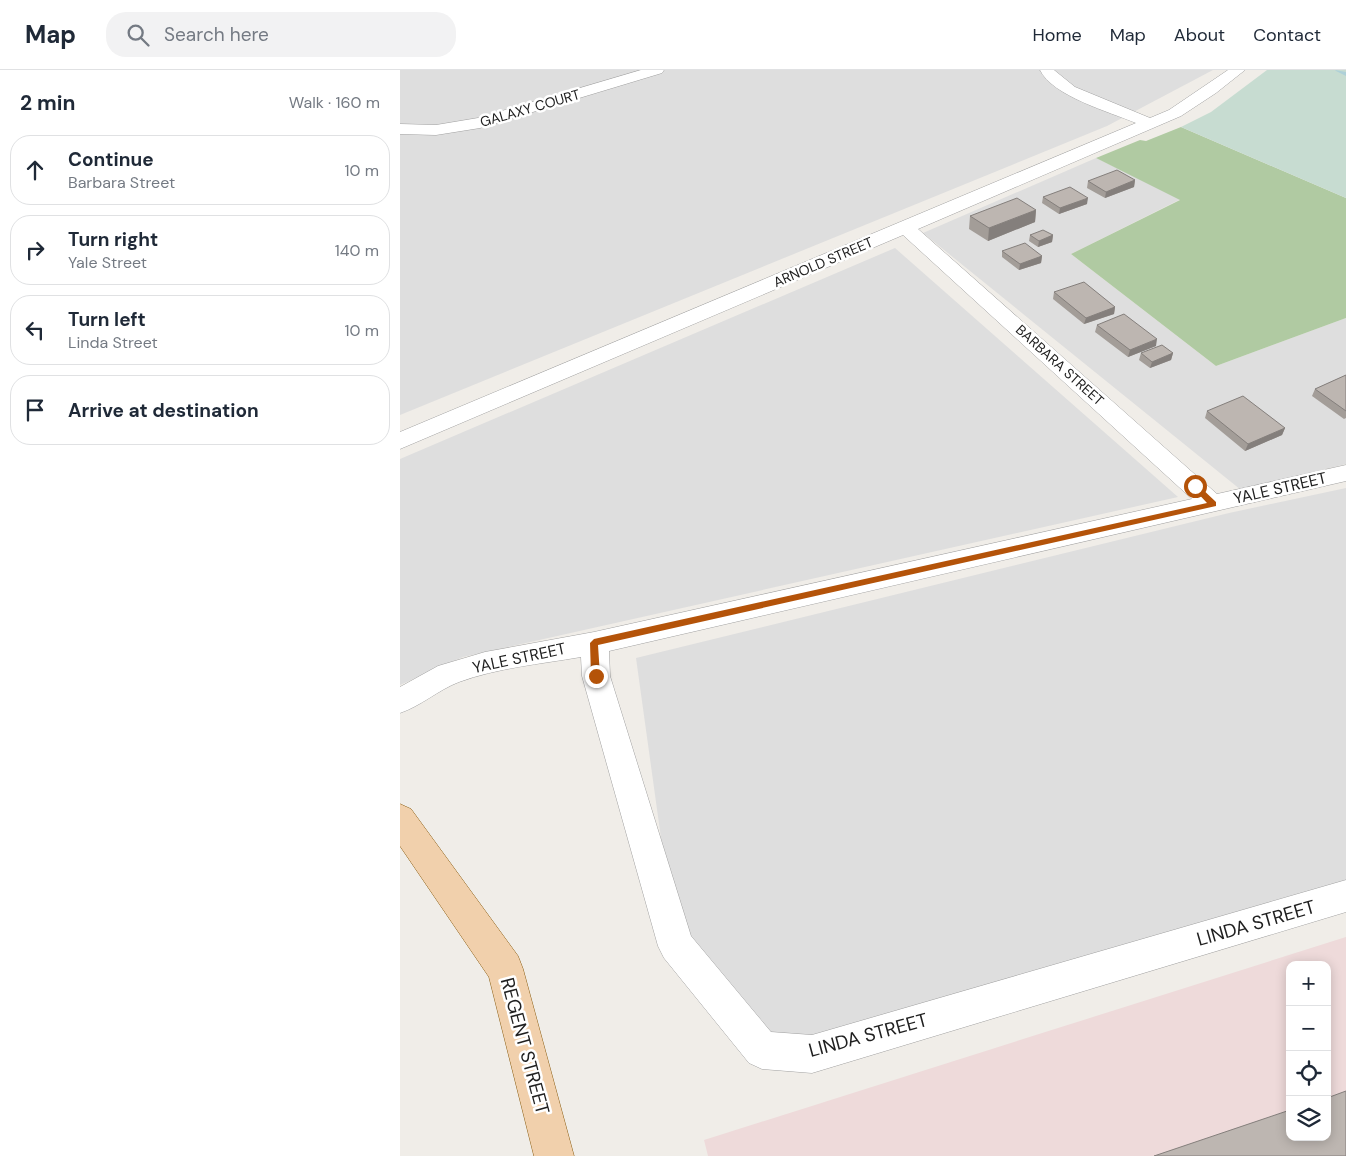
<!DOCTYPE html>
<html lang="en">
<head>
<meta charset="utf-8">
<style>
	body { margin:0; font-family:"DM Sans",sans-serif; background:#f2f2f3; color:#1f2937 }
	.controls { position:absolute; right:15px; bottom:15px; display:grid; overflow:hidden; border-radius:10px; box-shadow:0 2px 12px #0003 }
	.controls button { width:45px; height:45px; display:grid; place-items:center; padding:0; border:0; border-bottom:1px solid #e0e1e3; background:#fff; color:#1f2937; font:25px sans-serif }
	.stop { position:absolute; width:15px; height:15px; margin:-11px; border:4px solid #b45309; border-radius:50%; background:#fff }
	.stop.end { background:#b45309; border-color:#fff; box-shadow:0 1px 5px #0008 }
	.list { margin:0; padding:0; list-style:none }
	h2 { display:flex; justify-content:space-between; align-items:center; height:65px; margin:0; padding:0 20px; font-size:21px }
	h2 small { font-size:16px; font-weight:400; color:#747a83 }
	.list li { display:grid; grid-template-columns:32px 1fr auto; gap:15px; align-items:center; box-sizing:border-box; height:70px; margin:0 10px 10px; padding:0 10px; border:1px solid #e0e1e3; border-radius:20px }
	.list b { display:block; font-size:19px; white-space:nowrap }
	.list p { margin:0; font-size:16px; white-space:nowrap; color:#747a83 }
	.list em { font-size:16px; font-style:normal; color:#747a83 }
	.icon { flex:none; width:28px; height:28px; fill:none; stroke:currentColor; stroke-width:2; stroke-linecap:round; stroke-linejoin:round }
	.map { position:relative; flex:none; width:946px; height:1086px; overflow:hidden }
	header { display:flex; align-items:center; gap:30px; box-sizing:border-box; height:70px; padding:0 25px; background:#fff; border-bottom:1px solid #e0e1e3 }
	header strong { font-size:24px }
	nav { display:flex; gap:28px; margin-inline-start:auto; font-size:18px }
	.search { width:350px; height:45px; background:#f2f2f3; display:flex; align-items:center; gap:12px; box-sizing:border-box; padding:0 18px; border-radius:20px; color:#747a83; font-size:19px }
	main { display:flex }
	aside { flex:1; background:#fff }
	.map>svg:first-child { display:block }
	.residential { fill:#dedede }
	.commercial { fill:#eedada; fill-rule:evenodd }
	.forest { fill:#b0caa2 }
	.wetland { fill:#c7dcd1 }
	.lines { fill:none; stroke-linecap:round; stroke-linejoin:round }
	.stream { fill:#aed0d8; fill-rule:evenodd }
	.minor-casing { stroke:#a1a1a1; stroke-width:1 }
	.primary-casing { stroke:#8a5d12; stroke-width:1 }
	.minor { fill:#fff; fill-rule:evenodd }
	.primary { fill:#f1d0ac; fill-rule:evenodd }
	.wall { fill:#a39d98 }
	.shaded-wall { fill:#847f7c }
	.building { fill:#bdb6b1; stroke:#847f7c }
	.route { fill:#b45309 }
	.labels { text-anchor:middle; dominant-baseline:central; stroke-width:5; stroke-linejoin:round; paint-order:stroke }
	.far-street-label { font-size:14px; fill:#202020; stroke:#fff }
	.street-label { font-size:16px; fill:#202020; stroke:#fff }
	.near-street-label { font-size:19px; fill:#202020; stroke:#fff }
</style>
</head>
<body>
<header>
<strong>Map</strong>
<div class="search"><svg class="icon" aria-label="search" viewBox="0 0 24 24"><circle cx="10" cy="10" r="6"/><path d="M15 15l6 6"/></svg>Search here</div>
<nav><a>Home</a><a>Map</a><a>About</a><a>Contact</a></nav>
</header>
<main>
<aside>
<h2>2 min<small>Walk · 160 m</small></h2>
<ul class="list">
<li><svg class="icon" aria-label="ahead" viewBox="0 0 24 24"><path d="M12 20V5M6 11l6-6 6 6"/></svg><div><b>Continue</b><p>Barbara Street</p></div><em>10 m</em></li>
<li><svg class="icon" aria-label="right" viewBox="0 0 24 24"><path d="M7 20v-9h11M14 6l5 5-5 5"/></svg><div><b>Turn right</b><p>Yale Street</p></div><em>140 m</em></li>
<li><svg class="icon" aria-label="left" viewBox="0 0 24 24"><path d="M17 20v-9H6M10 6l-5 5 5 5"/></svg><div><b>Turn left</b><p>Linda Street</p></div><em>10 m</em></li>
<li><svg class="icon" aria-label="arrive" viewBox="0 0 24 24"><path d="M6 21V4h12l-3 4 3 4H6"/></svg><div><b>Arrive at destination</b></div></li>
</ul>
</aside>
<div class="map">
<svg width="946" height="1086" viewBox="0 0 946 1086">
	<rect width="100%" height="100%" fill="#f0ede8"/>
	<path class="residential" d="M0,0H813L707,56L0,345Z
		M696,88L781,129L671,184L816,296L946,248V394L841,420L523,163Z
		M495,178L778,427L63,587L0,615V389Z
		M946,418V822L362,980L276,876L236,588L829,443Z"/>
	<path class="commercial" d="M946,867V1086H308L304,1070ZM890,895H927V1067H890Z"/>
	<path class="forest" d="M781,57L946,128V248L816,296L671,184L780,130L696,88L740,70L746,71Z"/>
	<path class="wetland" d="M867,0H946V128L781,57L811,42Z"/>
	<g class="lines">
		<path class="stream" d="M935,0L946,2V6L936,1Z"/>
		<g class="minor-casing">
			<path id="minor" d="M241,0H264L262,3L80,58L36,65L0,64V54L36,55L78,48Z
				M640,0H654L675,17L750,48L769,40L828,0H845L816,23L781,46L518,159L817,424L946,395V411L209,581L210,606L291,866L371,962L412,965L946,810V842L412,1003L362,999L349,993L264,888L258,876L182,606L181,587C140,594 97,598 59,612C38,620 21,636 0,643V617L38,596L85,582L194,562L792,429L503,165L0,379V362L736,53C710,42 652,26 640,0Z"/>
		</g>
		<g class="primary-casing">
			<path id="primary" d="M0,734L11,739L118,886L123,899L174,1086H134L89,907L0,776Z"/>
		</g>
		<use href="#minor" class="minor"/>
		<use href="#primary" class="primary"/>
	</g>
	<path class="wall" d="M735,110L734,117L705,128L687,118L688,111Z
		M643,127L687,134L659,144L642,133Z
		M636,140L635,152L588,171L569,159L570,146Z
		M630,165H653L652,172L638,177L629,171Z
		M602,181L642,186L641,193L619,200L602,187Z
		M654,222L715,237L714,244L684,254L653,229Z
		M697,255L756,276L728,287L695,262Z
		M741,283H773L771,290L750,298L739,290Z
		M946,305V348L944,349L912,326L915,319Z
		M807,341L885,358L882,365L845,381L805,348Z"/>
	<path class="shaded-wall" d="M735,110L734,117L705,128L706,122Z
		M688,128L687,134L659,144L660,138Z
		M636,140L635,152L588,171L589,158Z
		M653,165L652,172L638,177L639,171Z
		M642,186L641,193L619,200L620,194Z
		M715,237L714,244L684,254L686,248Z
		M757,269L756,276L728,287L730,280Z
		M773,283L771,290L750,298L752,292Z
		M885,358L882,365L845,381L848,374Z"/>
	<path class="building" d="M717,100L735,110L706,122L688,111Z
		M670,117L688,128L660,138L643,127Z
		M617,128L636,140L589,158L570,146Z
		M643,160L653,165L639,171L630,165Z
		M625,173L642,186L620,194L602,181Z
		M684,212L715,237L686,248L654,222Z
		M724,244L757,269L730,280L697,255Z
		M762,275L773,283L752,292L741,283Z
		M946,305V341L915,319Z
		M843,326L885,358L848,374L807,341Z
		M946,1021V1086H754L890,1040V1067H927V1028Z"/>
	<path class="route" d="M793,415H798L816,432V436L198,575L200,606L196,609L191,606L190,573L194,569L807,433L793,418Z"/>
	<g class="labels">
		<g class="far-street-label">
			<text transform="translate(130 38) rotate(-16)">GALAXY COURT</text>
			<text transform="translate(423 192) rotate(-23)">ARNOLD STREET</text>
			<text transform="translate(660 295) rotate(42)">BARBARA STREET</text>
		</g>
		<g class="street-label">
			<text transform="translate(880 418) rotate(-13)">YALE STREET</text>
			<text transform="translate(119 588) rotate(-12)">YALE STREET</text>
		</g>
		<g class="near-street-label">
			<text transform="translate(856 853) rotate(-16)">LINDA STREET</text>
			<text transform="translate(468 965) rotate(-15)">LINDA STREET</text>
			<text transform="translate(125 976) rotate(75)">REGENT STREET</text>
		</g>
	</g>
</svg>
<div class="controls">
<button>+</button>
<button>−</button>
<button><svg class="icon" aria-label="locate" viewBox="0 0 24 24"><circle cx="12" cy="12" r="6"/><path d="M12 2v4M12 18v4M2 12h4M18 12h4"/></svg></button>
<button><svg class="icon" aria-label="layers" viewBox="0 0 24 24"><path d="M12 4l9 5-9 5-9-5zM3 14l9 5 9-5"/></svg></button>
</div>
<div class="stop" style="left:795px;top:416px"></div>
<div class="stop end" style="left:196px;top:606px"></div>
</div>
</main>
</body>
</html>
